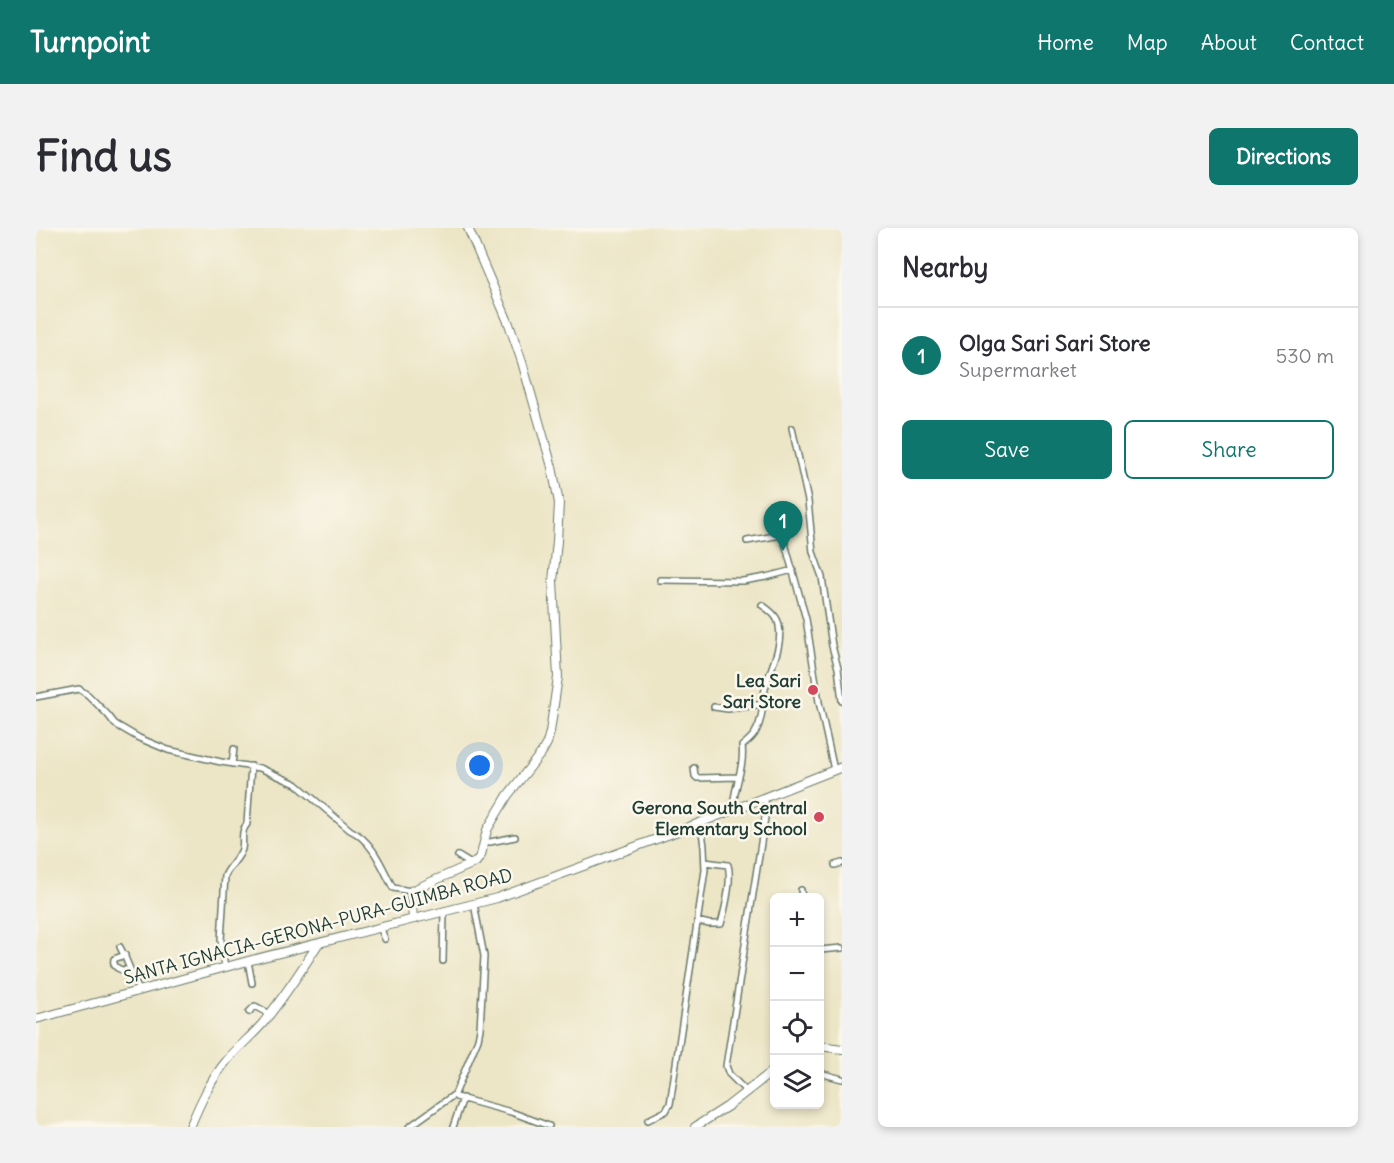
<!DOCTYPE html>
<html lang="en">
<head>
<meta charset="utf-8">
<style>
	body { margin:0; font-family:Delius,sans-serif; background:#f2f2f3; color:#2b2b33 }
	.controls { position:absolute; right:18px; bottom:18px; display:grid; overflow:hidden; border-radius:9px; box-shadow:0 3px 9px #0003 }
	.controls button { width:54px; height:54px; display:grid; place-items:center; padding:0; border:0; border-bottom:2px solid #e1e1e2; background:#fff; color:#2b2b33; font:30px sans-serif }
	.you { position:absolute; left:444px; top:538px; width:21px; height:21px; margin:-15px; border:4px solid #fff; border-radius:50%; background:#1a73e8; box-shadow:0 0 0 9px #1a73e833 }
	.badge { display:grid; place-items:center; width:39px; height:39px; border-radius:50%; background:#0f766e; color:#fff; font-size:20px; font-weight:700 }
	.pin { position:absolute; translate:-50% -50px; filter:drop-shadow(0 2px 3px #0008) }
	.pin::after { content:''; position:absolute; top:32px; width:21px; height:18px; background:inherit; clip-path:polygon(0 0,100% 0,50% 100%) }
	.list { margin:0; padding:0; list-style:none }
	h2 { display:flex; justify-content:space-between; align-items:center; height:78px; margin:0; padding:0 24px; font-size:26px }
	h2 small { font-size:20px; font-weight:400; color:#7c7c81 }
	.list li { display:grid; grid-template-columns:39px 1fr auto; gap:18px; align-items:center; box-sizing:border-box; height:96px; padding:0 24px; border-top:2px solid #e1e1e2 }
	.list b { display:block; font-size:22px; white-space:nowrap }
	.list p { margin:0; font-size:20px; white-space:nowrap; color:#7c7c81 }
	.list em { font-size:20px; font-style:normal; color:#7c7c81 }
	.actions { display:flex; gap:12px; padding:18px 24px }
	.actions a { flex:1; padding:14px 0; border:2px solid #0f766e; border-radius:9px; text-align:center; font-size:21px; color:#0f766e }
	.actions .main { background:#0f766e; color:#fff }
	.icon { flex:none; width:33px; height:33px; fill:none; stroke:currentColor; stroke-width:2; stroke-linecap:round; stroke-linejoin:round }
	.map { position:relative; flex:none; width:806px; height:899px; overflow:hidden; border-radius:9px }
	header { display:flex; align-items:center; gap:36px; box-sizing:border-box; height:84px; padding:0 30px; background:#0f766e; color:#fff }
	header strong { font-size:28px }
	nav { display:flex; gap:33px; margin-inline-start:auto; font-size:21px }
	.intro { display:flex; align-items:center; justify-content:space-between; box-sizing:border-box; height:144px; padding:0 36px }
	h1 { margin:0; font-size:42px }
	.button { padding:15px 27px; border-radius:9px; background:#0f766e; color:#fff; font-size:21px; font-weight:700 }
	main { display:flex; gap:36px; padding:0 36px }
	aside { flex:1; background:#fff; border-radius:9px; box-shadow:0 3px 9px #0003 }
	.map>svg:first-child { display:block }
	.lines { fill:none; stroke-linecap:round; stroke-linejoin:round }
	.street-casing { stroke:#677867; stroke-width:8 }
	.secondary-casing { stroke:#677867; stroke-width:10 }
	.street { stroke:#fff; stroke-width:5 }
	.secondary { stroke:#fff; stroke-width:8 }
	.poi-dot { fill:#d1495b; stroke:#fbf7ec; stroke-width:2 }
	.labels { text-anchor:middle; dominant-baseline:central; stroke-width:5; stroke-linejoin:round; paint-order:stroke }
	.poi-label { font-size:18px; font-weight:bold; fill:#1f3d34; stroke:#fbf7ec; text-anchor:end }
	.street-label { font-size:18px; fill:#1f3d34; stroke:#fbf7ec }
</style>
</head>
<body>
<header>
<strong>Turnpoint</strong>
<nav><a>Home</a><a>Map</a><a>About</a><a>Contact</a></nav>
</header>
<div class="intro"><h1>Find us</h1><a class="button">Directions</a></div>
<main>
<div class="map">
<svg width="806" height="899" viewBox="0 0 806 899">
	<rect width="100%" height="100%" fill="#fbf7ec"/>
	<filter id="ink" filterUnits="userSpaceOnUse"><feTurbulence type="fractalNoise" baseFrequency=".0167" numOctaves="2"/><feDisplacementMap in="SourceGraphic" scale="12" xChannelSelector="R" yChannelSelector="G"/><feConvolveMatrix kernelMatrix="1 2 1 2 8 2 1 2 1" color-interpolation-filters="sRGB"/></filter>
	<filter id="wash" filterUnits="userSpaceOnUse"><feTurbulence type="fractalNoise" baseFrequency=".008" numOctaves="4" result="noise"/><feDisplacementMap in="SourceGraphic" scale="24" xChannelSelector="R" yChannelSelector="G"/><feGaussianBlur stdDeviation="1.35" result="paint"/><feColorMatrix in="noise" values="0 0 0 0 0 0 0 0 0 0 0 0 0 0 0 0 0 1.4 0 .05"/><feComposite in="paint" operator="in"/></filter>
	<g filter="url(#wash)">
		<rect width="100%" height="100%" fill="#ece5c6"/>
	</g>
	<g filter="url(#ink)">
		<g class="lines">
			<g class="street-casing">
				<path id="street" d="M756,200L772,273L777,324L786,349L796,418L802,440L806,473
					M711,313L745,307L747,308L770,391L783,474L798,542
					M624,352L707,353L730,349L757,342
					M0,469L43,461L52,467L72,487L79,496L103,510L132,522L185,534L224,540L260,556L314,602C337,613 346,639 357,660L375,663
					M678,479L692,481L727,476
					M196,536L198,521
					M658,540L659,548L661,550L703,549
					M697,582C697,560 709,540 706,518C712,513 718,509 721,501C727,490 727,473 729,461C734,440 747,419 743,398C742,388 734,383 726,377
					M449,615L479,609
					M422,628L435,636
					M799,637L806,635
					M765,662L766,670
					M661,693L673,696H685C689,681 696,651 692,637L669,634
					M344,699L349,711
					M84,719L89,729L103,763
					M784,722L806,720
					M89,727L78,731C76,740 86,744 94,741
					M212,733L216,755
					M407,733L408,684
					M189,739L185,712L189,648C193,638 203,631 206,621C208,612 204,604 211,596L215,538
					M213,784L219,778L234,786
					M784,845L806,851
					M711,864L693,846L690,838L730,583L729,570
					M419,866L420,869L475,884L513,898
					M612,892L630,883L634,876L669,642L668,619L665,595
					M373,899L419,866L442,811L444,801L448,728L438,676
					M417,899L427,870"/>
			</g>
			<g class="secondary-casing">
				<path id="secondary" d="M377,691L375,663L440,634L445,627L451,602L472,567L506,524L511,515L514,504L522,449L517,353L521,313L523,275L516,239L486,134L473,96L432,0
					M0,791L212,733L461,670L661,596L806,539
					M784,818L806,821
					M154,899C164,875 175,851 192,831C203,818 216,808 227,795C247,770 265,743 282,716
					M659,899L692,878L738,842"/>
			</g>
			<use href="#street" class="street"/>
			<use href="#secondary" class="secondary"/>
		</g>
	</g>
	<g class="poi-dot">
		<circle cx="777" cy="462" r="6"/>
		<circle cx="783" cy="589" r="6"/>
	</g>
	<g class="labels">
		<g class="poi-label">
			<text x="765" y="452">Lea Sari<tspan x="765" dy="21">Sari Store</tspan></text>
			<text x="771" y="579">Gerona South Central<tspan x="771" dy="21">Elementary School</tspan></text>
		</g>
		<g class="street-label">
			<text transform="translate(282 698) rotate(-15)">SANTA IGNACIA-GERONA-PURA-GUIMBA ROAD</text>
		</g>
	</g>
</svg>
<div class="controls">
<button>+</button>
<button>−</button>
<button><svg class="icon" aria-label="locate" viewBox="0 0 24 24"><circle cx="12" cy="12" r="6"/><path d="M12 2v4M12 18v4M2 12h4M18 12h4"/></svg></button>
<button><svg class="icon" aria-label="layers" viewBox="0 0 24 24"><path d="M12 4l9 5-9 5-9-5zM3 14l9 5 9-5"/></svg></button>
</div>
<div class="you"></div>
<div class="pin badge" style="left:747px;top:323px">1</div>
</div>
<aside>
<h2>Nearby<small></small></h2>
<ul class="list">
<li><span class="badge">1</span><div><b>Olga Sari Sari Store</b><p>Supermarket</p></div><em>530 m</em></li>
</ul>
<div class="actions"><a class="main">Save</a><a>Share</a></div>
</aside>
</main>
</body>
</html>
